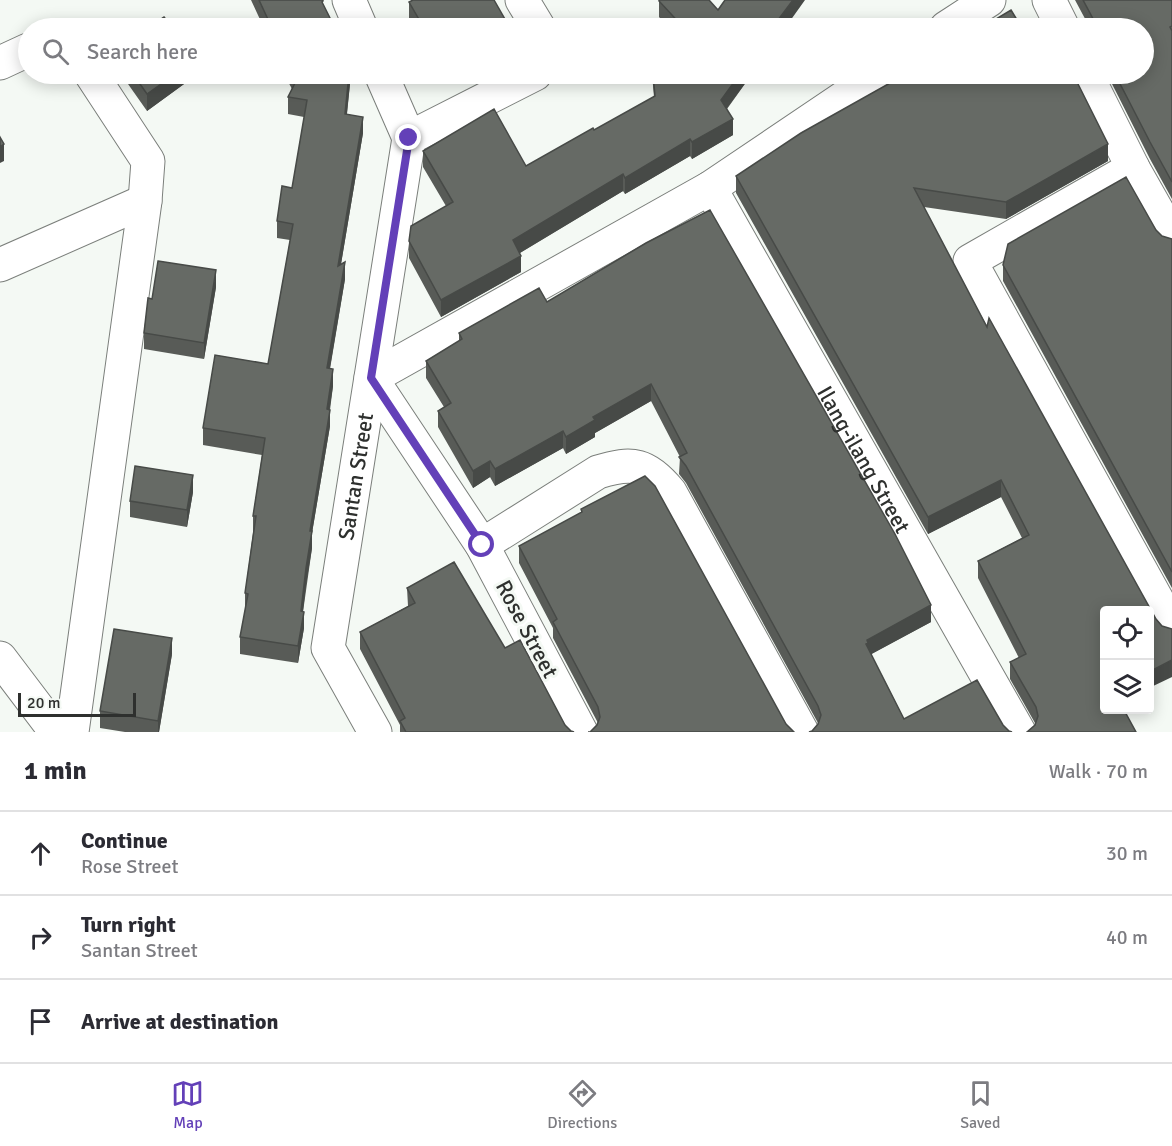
<!DOCTYPE html>
<html lang="en">
<head>
<meta charset="utf-8">
<style>
	body { margin:0; font-family:Signika,sans-serif; background:#f2f2f3; color:#2b2b33 }
	.controls { position:absolute; right:18px; bottom:18px; display:grid; overflow:hidden; border-radius:6px; box-shadow:0 3px 15px #0003 }
	.controls button { width:54px; height:54px; display:grid; place-items:center; padding:0; border:0; border-bottom:2px solid #e1e1e2; background:#fff; color:#2b2b33; font:30px sans-serif }
	.scale { position:absolute; left:18px; bottom:15px; width:118px; box-sizing:border-box; padding-left:6px; border:3px solid #2e302e; border-top:0; font-size:16px; line-height:21px; white-space:nowrap; color:#2e302e; -webkit-text-stroke:4px #f4f9f4; paint-order:stroke }
	.stop { position:absolute; width:18px; height:18px; margin:-14px; border:4px solid #6340b8; border-radius:50%; background:#fff }
	.stop.end { background:#6340b8; border-color:#fff; box-shadow:0 2px 6px #0008 }
	.list { margin:0; padding:0; list-style:none }
	h2 { display:flex; justify-content:space-between; align-items:center; height:78px; margin:0; padding:0 24px; font-size:26px }
	h2 small { font-size:20px; font-weight:400; color:#7c7c81 }
	.list li { display:grid; grid-template-columns:39px 1fr auto; gap:18px; align-items:center; box-sizing:border-box; height:84px; padding:0 24px; border-top:2px solid #e1e1e2 }
	.list b { display:block; font-size:22px; white-space:nowrap }
	.list p { margin:0; font-size:20px; white-space:nowrap; color:#7c7c81 }
	.list em { font-size:20px; font-style:normal; color:#7c7c81 }
	.icon { flex:none; width:33px; height:33px; fill:none; stroke:currentColor; stroke-width:2; stroke-linecap:round; stroke-linejoin:round }
	.map { position:relative; flex:none; width:1172px; height:732px; overflow:hidden }
	.search { position:absolute; background:#fff; box-shadow:0 3px 15px #0003; left:18px; right:18px; top:18px; height:66px; display:flex; align-items:center; gap:15px; box-sizing:border-box; padding:0 21px; border-radius:33px; color:#7c7c81; font-size:22px }
	.sheet { height:330px; background:#fff }
	nav { display:flex; justify-content:space-around; align-items:center; box-sizing:border-box; height:84px; border-top:2px solid #e1e1e2; background:#fff; font-size:16px; color:#7c7c81 }
	nav a { display:grid; justify-items:center; gap:3px }
	nav .on { color:#6340b8 }
	.map>svg:first-child { display:block }
	.lines { fill:none; stroke-linecap:round; stroke-linejoin:round }
	.minor-casing { stroke:#7b7f7b; stroke-width:35 }
	.minor { stroke:#fff; stroke-width:33 }
	.wall { fill:#585b57 }
	.shaded-wall { fill:#474a47 }
	.building { fill:#666a65; stroke:#474a47; stroke-width:1.5 }
	.route { stroke:#6340b8; stroke-width:8 }
	.labels { text-anchor:middle; dominant-baseline:central; stroke-width:6; stroke-linejoin:round; paint-order:stroke }
	.street-label { font-size:22px; fill:#2e302e; stroke:#f4f9f4 }
</style>
</head>
<body>
<div class="map">
<svg width="1172" height="732" viewBox="0 0 1172 732">
	<rect width="100%" height="100%" fill="#f4f9f4"/>
	<g class="lines">
		<g class="minor-casing">
			<g id="minor">
				<path d="M349,0L361,28"/>
				<path d="M522,0L539,28"/>
				<path d="M1049,0L1063,28"/>
				<path d="M946,28L989,0"/>
				<path d="M0,63L28,50"/>
				<path d="M381,74L409,138"/>
				<path d="M1086,74L1133,168L1172,237"/>
				<path d="M409,138L535,74"/>
				<path d="M1133,168L970,261L1172,627"/>
				<path id="s1" d="M710,188L1019,732"/>
				<path d="M0,265L145,201"/>
				<path d="M482,545L598,472C633,461 647,464 670,492L802,732"/>
				<path d="M0,658L56,732"/>
				<path d="M72,732L145,201L148,161L91,74"/>
				<path id="s2" d="M375,732L328,648L409,138"/>
				<path d="M581,732L482,545L371,378L710,188L879,74"/>
			</g>
		</g>
		<use href="#minor" class="minor"/>
	</g>
	<path class="wall" d="M251,0H323V5L335,28H264Z
		M1075,0H1172V199L1150,159L1107,74H1143V28H1090Z
		M659,1L718,10L785,28H669L659,17Z
		M409,2L506,28H415L409,19Z
		M121,74H195V76L147,111Z
		M284,74H351L347,114L363,133L341,264L345,279L330,369L333,386L330,410V426L312,533V548L303,612L304,628L298,663L240,654V637L245,610V593L253,533V516L262,455L203,445V428L268,364L290,240L277,238V221L292,188L304,117L288,114V97L292,89Z
		M652,74H752L727,109L733,135L692,159L690,156L625,194L623,191L520,253L521,272L441,317L409,258V241L446,206L423,167V151L526,166L594,130L654,97Z
		M1108,161L1006,219L924,207L1104,710L1035,725V723L1010,679V662L1019,658L978,578V561L1022,538L1001,497L928,534L736,193V176Z
		M1156,230L1162,236L1172,239V588L1003,281V265Z
		M646,243L931,622L871,654L904,719L1003,725L812,731L818,724V723L686,483L679,474L680,457L651,401L595,433V437L566,454L563,448L495,486L490,477L473,488L438,427V411L444,407L426,378V361L459,341V333L547,302Z
		M216,287L204,359L144,349V333L152,299Z
		M193,492L187,527L130,517V501Z
		M581,509L786,724L793,732H590L598,723L553,638V628L519,563V546L581,513Z
		M407,588L505,648L565,725L571,731L574,732H400V725L360,649V632L408,606Z
		M172,654L159,732H125L100,728V711Z"/>
	<path class="shaded-wall" d="M793,0H805L785,28H772Z
		M506,21V28H494Z
		M175,74H195V76L147,111V94Z
		M349,74H351L345,131V114Z
		M740,74H752L721,116V100Z
		M363,117V133L338,282V266Z
		M733,119V135L692,159V142Z
		M690,139V156L625,194V178Z
		M4,144V161L0,163V147Z
		M1108,144V161L1006,219V202Z
		M623,174V191L513,257V240Z
		M521,256V272L441,317V300Z
		M345,262V279L327,385V368Z
		M216,270V287L204,359V343Z
		M333,369V386L327,426V409Z
		M651,384V401L595,433V437L566,454V437L593,417Z
		M330,410V426L312,533V548L306,585L301,628V611L310,531Z
		M563,431V448L495,486V469Z
		M490,461V477L473,488V471Z
		M193,475V492L187,527V510Z
		M1001,480V497L928,534V517Z
		M931,605V622L868,656L866,661L867,640Z
		M304,612V628L298,663V646Z
		M172,638V654L159,732H158V721Z
		M1172,660V677L1149,688V672Z"/>
	<path class="building" d="M259,0H323V1L322,2L335,28H272Z
		M413,0H494L506,21L494,28H424L409,2Z
		M659,0H709L718,10L725,0H793L772,28H684L659,1Z
		M1083,0H1172V26L1170,27L1172,31V182L1150,142L1115,74H1143V28H1098Z
		M1011,10L1022,28H981Z
		M164,17L173,28H148Z
		M133,74H175L147,94Z
		M292,74H349L345,114L363,117L338,266L345,262L327,368L333,369L327,409L330,410L310,531H312L306,568L301,611L304,612L298,646L240,637L248,594L245,593L256,516H253L265,438L203,428L215,355L268,364L293,224L277,221L282,186L292,188L307,100L288,97L296,81Z
		M653,74H740L721,100L733,119L692,142L690,139L625,178L623,174L513,240L521,256L441,300L409,241L411,226L453,202L423,151L494,109L526,166L593,128L594,130L655,96Z
		M906,74H1073L1108,144L1006,202L914,188L987,327L989,318L1156,619L1162,626L1172,629V660L1149,672V610H1104V710H1124L1136,732H1027L1035,725L1038,716L1036,707L1010,662L1026,654L978,561L1029,535L1001,480L928,517L736,176L801,133Z
		M0,137L4,144L0,147Z
		M1126,177L1156,230L1162,236L1172,239V572L1003,265L1008,244Z
		M710,210L895,534L931,605L867,640L868,643L866,644L904,719L977,680L1003,725L1009,731L1012,732H809L812,731L818,724L821,715L818,706L686,466L679,457L687,453L651,384L593,417L595,420L566,437L563,431L495,469L490,461L473,471L438,411L451,403L426,361L462,339L459,333L539,288L547,302L646,243Z
		M158,261L216,270L204,343L144,333L148,298L152,299Z
		M135,466L193,475L187,510L130,501Z
		M645,476L655,486L786,724L794,732H588H590L597,725L600,717L598,707L553,622L557,619L519,546L582,512L581,509Z
		M454,562L505,648L520,640L565,725L571,731L574,732H406L400,721L405,718L360,632L415,603L407,588Z
		M114,629L172,638L158,721L100,711Z"/>
	<g class="lines">
		<path class="route" d="M409,138L371,378L482,545"/>
	</g>
	<g class="labels">
		<g class="street-label">
			<text stroke="none"><textPath href="#s1" startOffset="312">Ilang-ilang Street</textPath></text>
			<text stroke="none"><textPath href="#s2" startOffset="270">Santan Street</textPath></text>
			<text transform="translate(527 629) rotate(62)">Rose Street</text>
		</g>
	</g>
</svg>
<div class="controls">
<button><svg class="icon" aria-label="locate" viewBox="0 0 24 24"><circle cx="12" cy="12" r="6"/><path d="M12 2v4M12 18v4M2 12h4M18 12h4"/></svg></button>
<button><svg class="icon" aria-label="layers" viewBox="0 0 24 24"><path d="M12 4l9 5-9 5-9-5zM3 14l9 5 9-5"/></svg></button>
</div>
<div class="scale">20 m</div>
<div class="stop" style="left:482px;top:545px"></div>
<div class="stop end" style="left:409px;top:138px"></div>
<div class="search"><svg class="icon" aria-label="search" viewBox="0 0 24 24"><circle cx="10" cy="10" r="6"/><path d="M15 15l6 6"/></svg>Search here</div>
</div>
<section class="sheet">
<h2>1 min<small>Walk · 70 m</small></h2>
<ul class="list">
<li><svg class="icon" aria-label="ahead" viewBox="0 0 24 24"><path d="M12 20V5M6 11l6-6 6 6"/></svg><div><b>Continue</b><p>Rose Street</p></div><em>30 m</em></li>
<li><svg class="icon" aria-label="right" viewBox="0 0 24 24"><path d="M7 20v-9h11M14 6l5 5-5 5"/></svg><div><b>Turn right</b><p>Santan Street</p></div><em>40 m</em></li>
<li><svg class="icon" aria-label="arrive" viewBox="0 0 24 24"><path d="M6 21V4h12l-3 4 3 4H6"/></svg><div><b>Arrive at destination</b></div></li>
</ul>
</section>
<nav>
<a class="on"><svg class="icon" aria-label="map" viewBox="0 0 24 24"><path d="M3 6l6-2 6 2 6-2v14l-6 2-6-2-6 2zM9 4v14M15 6v14"/></svg>Map</a>
<a><svg class="icon" aria-label="directions" viewBox="0 0 24 24"><path d="M12 3l9 9-9 9-9-9zM9 14v-3h6M13 9l2 2-2 2"/></svg>Directions</a>
<a><svg class="icon" aria-label="saved" viewBox="0 0 24 24"><path d="M7 4h10v16l-5-4-5 4z"/></svg>Saved</a>
</nav>
</body>
</html>
